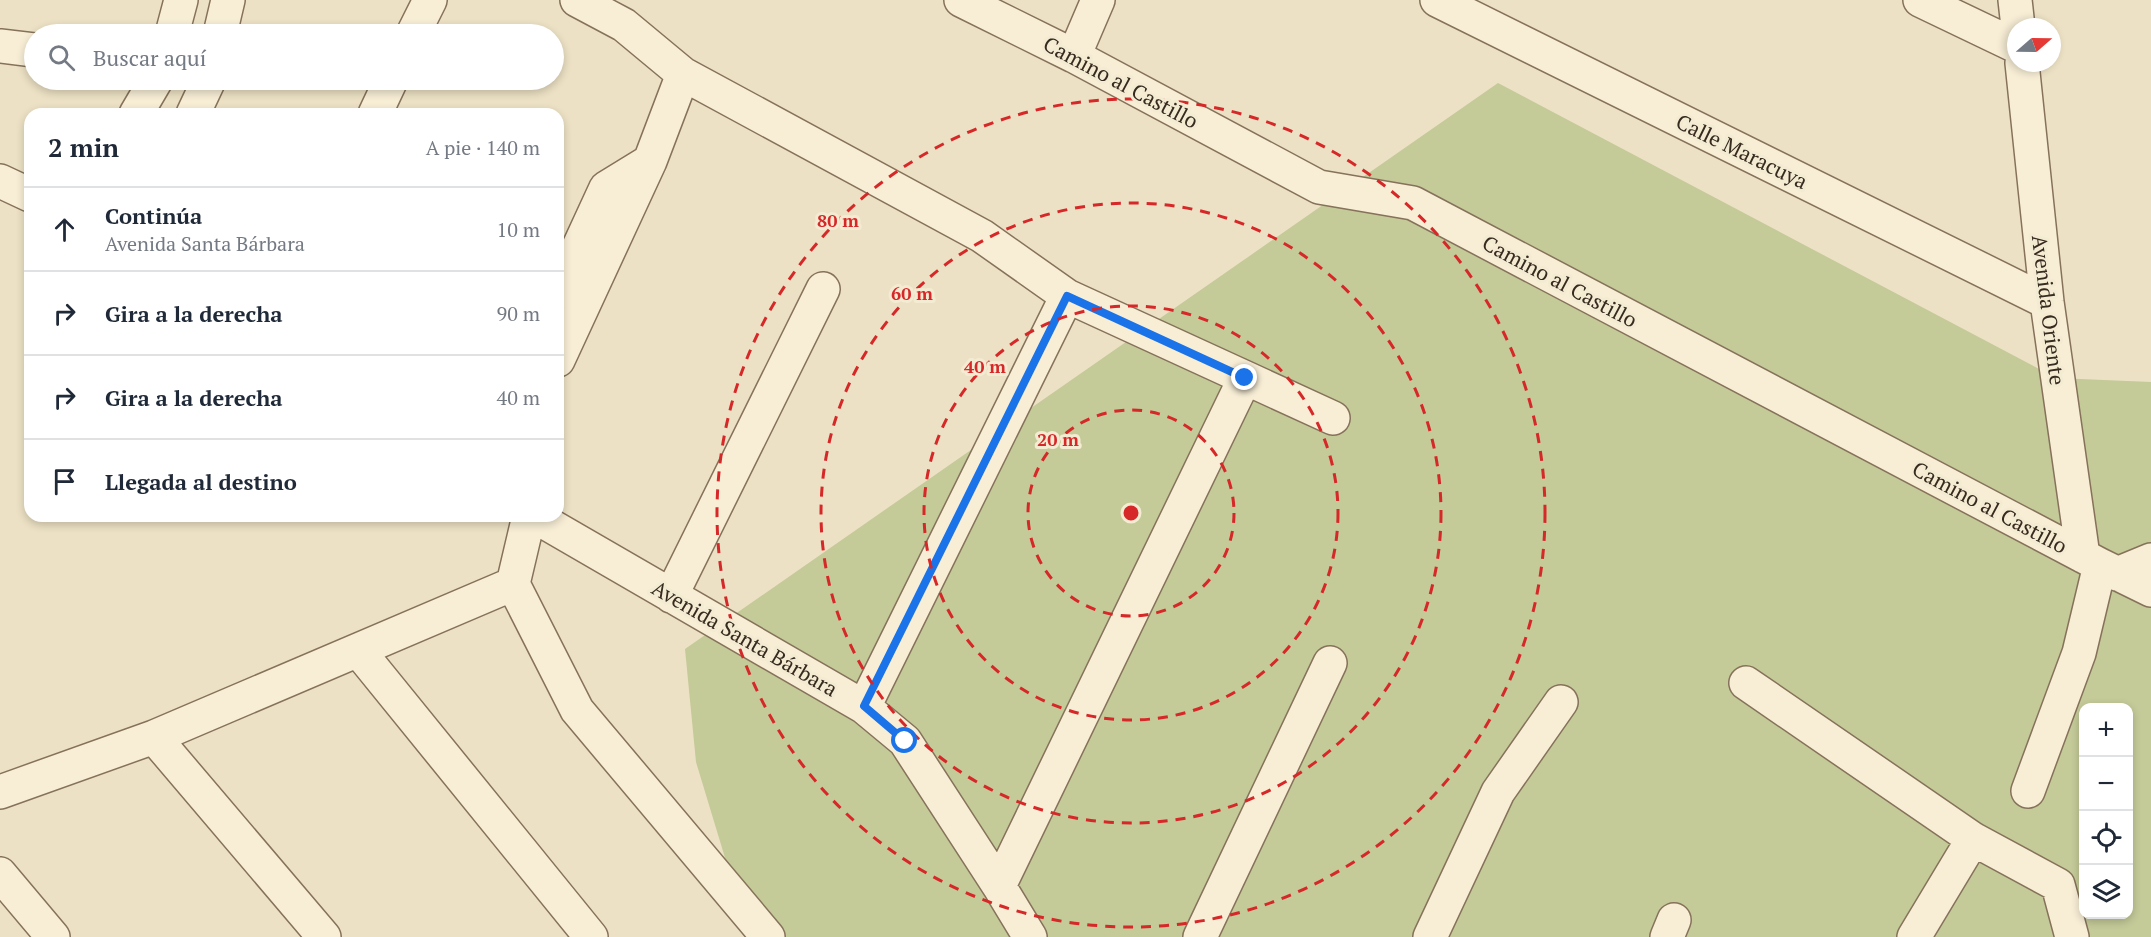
<!DOCTYPE html>
<html lang="es">
<head>
<meta charset="utf-8">
<style>
	body { margin:0; font-family:"PT Serif",serif; background:#f2f2f3; color:#1f2937 }
	.controls { position:absolute; right:18px; bottom:18px; display:grid; overflow:hidden; border-radius:12px; box-shadow:0 3px 9px #0003 }
	.controls button { width:54px; height:54px; display:grid; place-items:center; padding:0; border:0; border-bottom:2px solid #e0e1e3; background:#fff; color:#1f2937; font:30px sans-serif }
	.compass { position:absolute; left:2007px; top:18px; width:54px; height:54px; border-radius:50%; background:#fff; box-shadow:0 3px 9px #0003; rotate:70deg }
	.stop { position:absolute; width:18px; height:18px; margin:-14px; border:4px solid #1a73e8; border-radius:50%; background:#fff }
	.stop.end { background:#1a73e8; border-color:#fff; box-shadow:0 2px 6px #0008 }
	.list { margin:0; padding:0; list-style:none }
	h2 { display:flex; justify-content:space-between; align-items:center; height:78px; margin:0; padding:0 24px; font-size:26px }
	h2 small { font-size:20px; font-weight:400; color:#747a83 }
	.list li { display:grid; grid-template-columns:39px 1fr auto; gap:18px; align-items:center; box-sizing:border-box; height:84px; padding:0 24px; border-top:2px solid #e0e1e3 }
	.list b { display:block; font-size:22px; white-space:nowrap }
	.list p { margin:0; font-size:20px; white-space:nowrap; color:#747a83 }
	.list em { font-size:20px; font-style:normal; color:#747a83 }
	.icon { flex:none; width:33px; height:33px; fill:none; stroke:currentColor; stroke-width:2; stroke-linecap:round; stroke-linejoin:round }
	.map { position:relative; flex:none; width:2151px; height:937px; overflow:hidden }
	.search { position:absolute; background:#fff; box-shadow:0 3px 9px #0003; left:24px; top:24px; width:540px; height:66px; display:flex; align-items:center; gap:15px; box-sizing:border-box; padding:0 21px; border-radius:33px; color:#747a83; font-size:22px }
	.panel { position:absolute; background:#fff; box-shadow:0 3px 9px #0003; left:24px; top:108px; width:540px; height:414px; border-radius:18px }
	.map>svg:first-child { display:block }
	.green { fill:#c4ca98; fill-rule:evenodd }
	.lines { fill:none; stroke-linecap:round; stroke-linejoin:round }
	.minor-casing { stroke:#86725b; stroke-width:36 }
	.minor { stroke:#f8eed6; stroke-width:33 }
	.route { stroke:#1a73e8; stroke-width:8 }
	.ring { fill:none; stroke:#d62828; stroke-width:3; stroke-dasharray:10 8 }
	.labels { text-anchor:middle; dominant-baseline:central; stroke-width:6; stroke-linejoin:round; paint-order:stroke }
	.street-label { font-size:21px; fill:#372a1e; stroke:#f4ebd3 }
	.centre { fill:#d62828; stroke:#f4ebd3; stroke-width:3 }
	.ring-label { font-size:18px; text-anchor:middle; font-weight:bold; fill:#d62828; stroke:#f4ebd3; stroke-width:6; stroke-linejoin:round; paint-order:stroke }
</style>
</head>
<body>
<div class="map">
<svg width="2151" height="937" viewBox="0 0 2151 937">
	<rect width="100%" height="100%" fill="#ece1c4"/>
	<path class="green" d="M1498,83L2056,378L2151,382V937H749L696,762L685,649ZM2084,708H2128V914H2084Z"/>
	<g class="lines">
		<g class="minor-casing">
			<path id="minor" d="M577,0L624,25L683,74L982,236L1067,296L1333,418
				M961,0L1074,56L1319,187L1413,203L2100,565L2151,590
				M1437,0L2047,302
				M1920,0L2016,46
				M2015,0L2018,27
				M172,34L181,0
				M220,34L228,0
				M413,34L430,0
				M0,46L34,50
				M1074,56L1098,0
				M2022,63L2047,302L2083,556
				M136,114L156,80
				M193,114L209,80
				M375,114L391,80
				M0,181L30,195
				M558,292L606,188L650,161
				M558,360L650,161L683,74
				M534,516L864,707L905,741L999,886L1030,937
				M2117,574L2151,560
				M513,584L577,710L768,937
				M671,596L823,289
				M358,650L591,937
				M1746,683L1973,839L2058,885L2072,937
				M864,707L1067,296
				M154,737L324,937
				M2028,791L2079,653L2100,565
				M0,792L154,737L513,584L529,516
				M0,874L53,937
				M999,886L1245,378
				M1200,937L1330,663
				M1430,937L1498,792L1561,702
				M1667,937L1674,920
				M1914,937L1973,839"/>
		</g>
		<use href="#minor" class="minor"/>
	</g>
	<g class="lines">
		<path class="route" d="M905,741L864,706L1067,296L1245,378"/>
	</g>
	<g class="ring">
		<circle cx="1131" cy="513" r="103"/>
		<circle cx="1131" cy="513" r="207"/>
		<circle cx="1131" cy="513" r="310"/>
		<circle cx="1131" cy="513" r="414"/>
	</g>
	<g class="labels">
		<g class="street-label">
			<text transform="translate(1121 82) rotate(28)">Camino al Castillo</text>
			<text transform="translate(1742 151) rotate(26)">Calle Maracuya</text>
			<text transform="translate(1560 281) rotate(28)">Camino al Castillo</text>
			<text transform="translate(2049 310) rotate(83)">Avenida Oriente</text>
			<text transform="translate(1990 507) rotate(28)">Camino al Castillo</text>
			<text transform="translate(745 638) rotate(30)">Avenida Santa Bárbara</text>
		</g>
	</g>
	<circle cx="1131" cy="513" r="9" class="centre"/>
	<g class="ring-label">
		<text x="838" y="227">80 m</text>
		<text x="912" y="300">60 m</text>
		<text x="985" y="373">40 m</text>
		<text x="1058" y="446">20 m</text>
	</g>
</svg>
<div class="controls">
<button>+</button>
<button>−</button>
<button><svg class="icon" aria-label="locate" viewBox="0 0 24 24"><circle cx="12" cy="12" r="6"/><path d="M12 2v4M12 18v4M2 12h4M18 12h4"/></svg></button>
<button><svg class="icon" aria-label="layers" viewBox="0 0 24 24"><path d="M12 4l9 5-9 5-9-5zM3 14l9 5 9-5"/></svg></button>
</div>
<svg class="compass" viewBox="-18 -18 36 36"><path d="M0-13l5 13h-10z" fill="#e53935"/><path d="M0 13l5-13h-10z" fill="#747a83"/></svg>
<div class="stop" style="left:905px;top:741px"></div>
<div class="stop end" style="left:1245px;top:378px"></div>
<div class="search"><svg class="icon" aria-label="search" viewBox="0 0 24 24"><circle cx="10" cy="10" r="6"/><path d="M15 15l6 6"/></svg>Buscar aquí</div>
<section class="panel">
<h2>2 min<small>A pie · 140 m</small></h2>
<ul class="list">
<li><svg class="icon" aria-label="ahead" viewBox="0 0 24 24"><path d="M12 20V5M6 11l6-6 6 6"/></svg><div><b>Continúa</b><p>Avenida Santa Bárbara</p></div><em>10 m</em></li>
<li><svg class="icon" aria-label="right" viewBox="0 0 24 24"><path d="M7 20v-9h11M14 6l5 5-5 5"/></svg><div><b>Gira a la derecha</b></div><em>90 m</em></li>
<li><svg class="icon" aria-label="right" viewBox="0 0 24 24"><path d="M7 20v-9h11M14 6l5 5-5 5"/></svg><div><b>Gira a la derecha</b></div><em>40 m</em></li>
<li><svg class="icon" aria-label="arrive" viewBox="0 0 24 24"><path d="M6 21V4h12l-3 4 3 4H6"/></svg><div><b>Llegada al destino</b></div></li>
</ul>
</section>
</div>
</body>
</html>
